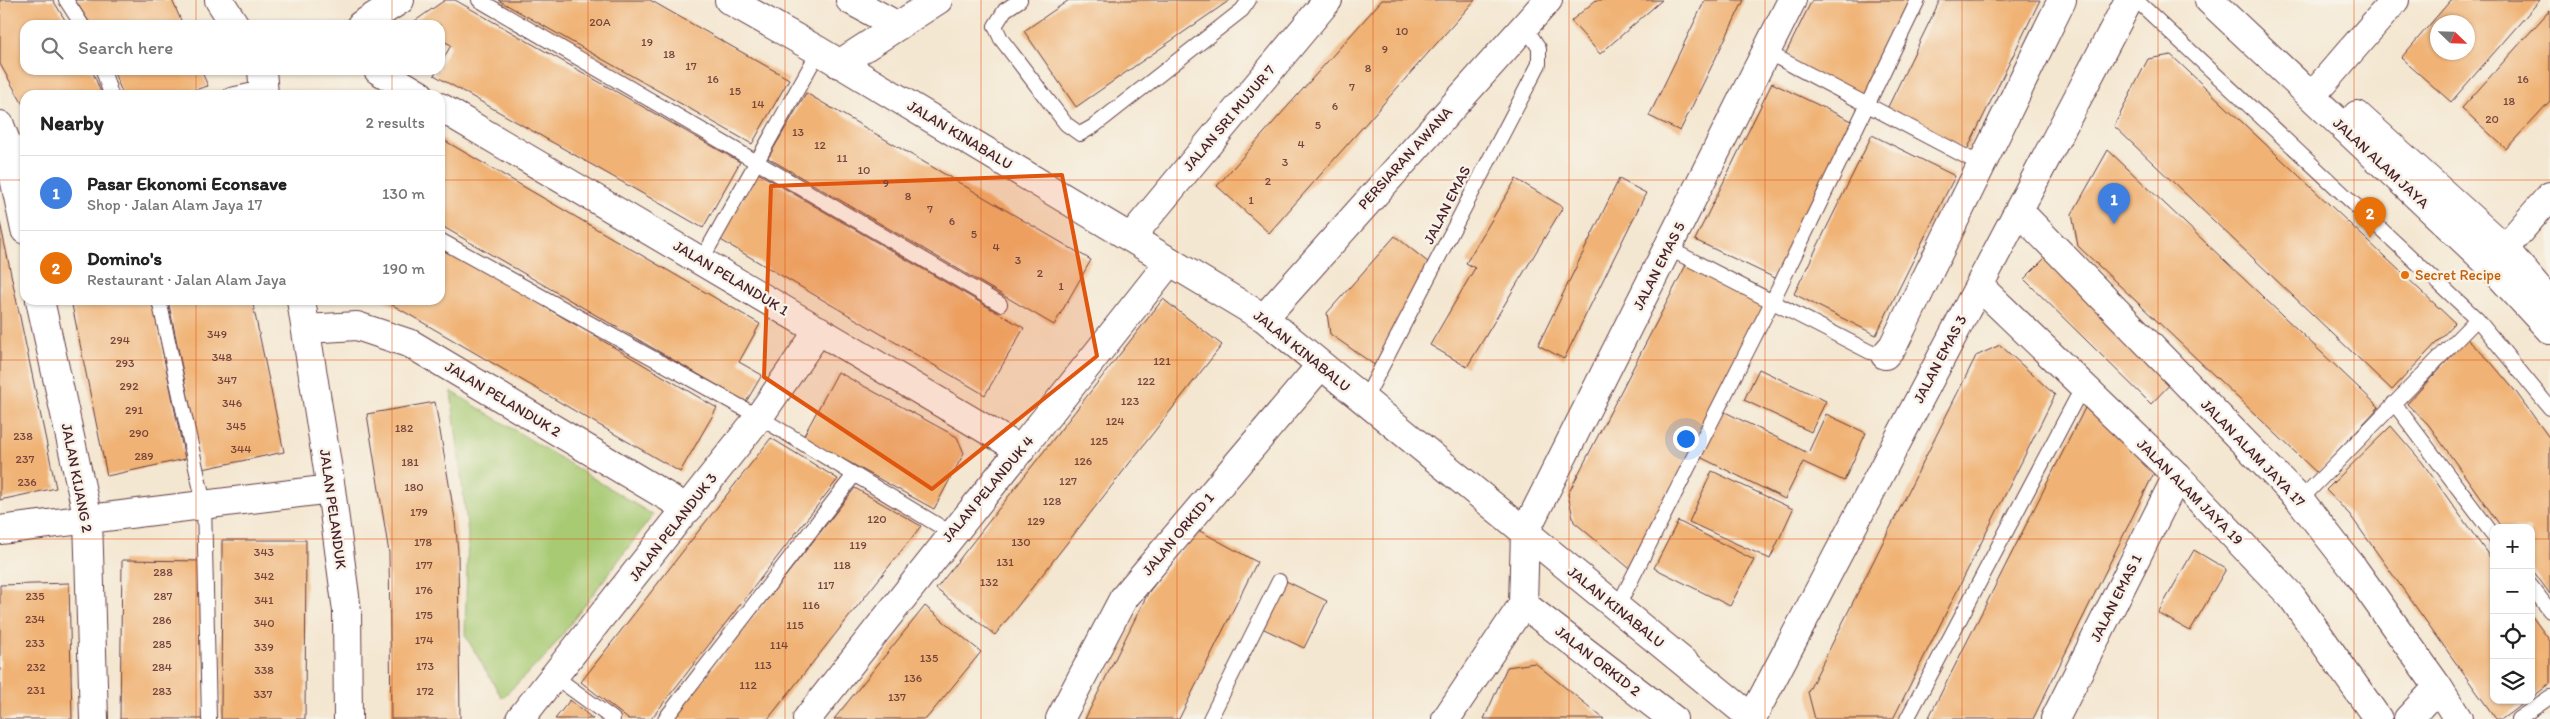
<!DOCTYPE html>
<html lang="en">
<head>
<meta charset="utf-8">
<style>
	body { margin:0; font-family:Itim,sans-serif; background:#f6f6f6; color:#222 }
	.controls { position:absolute; right:15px; bottom:15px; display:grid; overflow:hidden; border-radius:10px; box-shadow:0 1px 4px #0004 }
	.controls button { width:45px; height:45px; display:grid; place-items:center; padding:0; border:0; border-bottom:1px solid #e0e0e0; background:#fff; color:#222; font:25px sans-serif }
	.compass { position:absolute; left:2430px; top:15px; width:45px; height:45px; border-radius:50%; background:#fff; box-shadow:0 1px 4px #0004; rotate:113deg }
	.you { position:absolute; left:1685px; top:438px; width:18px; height:18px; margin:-12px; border:4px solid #fff; border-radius:50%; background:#1a73e8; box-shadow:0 0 0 8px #1a73e833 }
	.badge { display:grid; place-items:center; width:32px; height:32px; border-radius:50%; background:#d93025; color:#fff; font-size:16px; font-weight:700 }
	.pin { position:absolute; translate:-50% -41px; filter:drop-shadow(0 1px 2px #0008) }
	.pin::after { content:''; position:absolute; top:26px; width:18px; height:15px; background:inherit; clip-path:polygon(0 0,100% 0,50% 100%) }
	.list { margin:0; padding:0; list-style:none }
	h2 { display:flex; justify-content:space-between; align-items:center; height:65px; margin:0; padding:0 20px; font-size:21px }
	h2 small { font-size:16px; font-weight:400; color:#767676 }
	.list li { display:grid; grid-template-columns:32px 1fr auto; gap:15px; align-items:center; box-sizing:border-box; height:75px; padding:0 20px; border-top:1px solid #e0e0e0 }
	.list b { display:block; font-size:19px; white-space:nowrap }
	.list p { margin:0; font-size:16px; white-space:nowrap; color:#767676 }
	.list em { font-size:16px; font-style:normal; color:#767676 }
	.icon { flex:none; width:28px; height:28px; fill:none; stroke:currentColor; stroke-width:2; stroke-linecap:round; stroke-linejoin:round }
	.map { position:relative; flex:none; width:2550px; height:719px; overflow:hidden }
	.search { position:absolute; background:#fff; box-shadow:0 1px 4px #0004; left:20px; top:20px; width:425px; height:55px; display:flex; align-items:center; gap:12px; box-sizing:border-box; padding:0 18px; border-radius:15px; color:#767676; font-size:19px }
	.panel { position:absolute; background:#fff; box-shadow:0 1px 4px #0004; left:20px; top:90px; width:425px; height:215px; border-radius:15px }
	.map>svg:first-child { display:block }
	.green { fill:#a8ca73; stroke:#79744f }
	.building { fill:#f0b274; fill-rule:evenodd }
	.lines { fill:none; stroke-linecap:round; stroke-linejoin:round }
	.service-casing { stroke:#643d44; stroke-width:16 }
	.minor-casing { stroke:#643d44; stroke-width:30 }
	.tertiary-casing { stroke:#643d44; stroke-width:30 }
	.service { stroke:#fff; stroke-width:14 }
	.minor { stroke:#fff; stroke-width:28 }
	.tertiary { stroke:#fff; stroke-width:28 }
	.marked { fill:#e0560e; fill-opacity:0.2; stroke:#e0560e; stroke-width:4; stroke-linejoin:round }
	.grid { fill:none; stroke:#e0560e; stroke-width:1; stroke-opacity:0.55 }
	.food-dot { fill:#e8710a; stroke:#f7f3e8; stroke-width:2 }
	.labels { text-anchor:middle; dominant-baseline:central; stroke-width:5; stroke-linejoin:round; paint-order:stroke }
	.number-label { font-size:12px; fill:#74443d }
	.street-label { font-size:15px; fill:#4a1f2b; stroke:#f7f3e8 }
	.food-label { font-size:15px; fill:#c56008; stroke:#f7f3e8; text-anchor:start }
</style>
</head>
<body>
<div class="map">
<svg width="2550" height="719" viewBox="0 0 2550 719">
	<rect width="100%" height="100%" fill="#f7f3e8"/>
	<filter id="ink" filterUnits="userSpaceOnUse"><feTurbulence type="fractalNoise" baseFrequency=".02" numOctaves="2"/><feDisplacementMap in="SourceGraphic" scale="10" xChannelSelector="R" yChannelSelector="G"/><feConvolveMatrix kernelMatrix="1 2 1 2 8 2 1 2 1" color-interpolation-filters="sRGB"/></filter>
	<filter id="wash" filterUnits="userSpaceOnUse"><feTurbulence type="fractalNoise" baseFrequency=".0096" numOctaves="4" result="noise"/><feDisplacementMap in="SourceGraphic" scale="20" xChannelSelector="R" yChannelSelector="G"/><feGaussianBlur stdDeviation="1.12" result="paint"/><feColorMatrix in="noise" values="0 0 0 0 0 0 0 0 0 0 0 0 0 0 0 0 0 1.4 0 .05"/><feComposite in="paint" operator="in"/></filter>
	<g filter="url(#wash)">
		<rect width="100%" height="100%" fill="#f4e7d1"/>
		<path class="green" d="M451,391L653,515L546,656L502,698L465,635L468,534Z"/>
		<g id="blocks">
			<path class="building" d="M0,0H53L68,25H25V70H92L102,95H25V108L0,64Z
				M75,0H172L183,25H91Z
				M445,0H455L740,162L703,228L434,75L437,70H440V65L451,45L440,39V25H416L412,23Z
				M498,0H650L789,79L752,144Z
				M1069,0H1230L1076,107L1024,31Z
				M1382,0H1475L1269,233L1217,186Z
				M1596,0H1662L1600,54L1571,21Z
				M1705,0H1744L1680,131L1649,116Z
				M1812,0H1911L1863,98L1783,59Z
				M1940,0H2040L1967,150L1886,111Z
				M2451,0H2540L2451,102L2401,58ZM2438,22H2468V52H2438Z
				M2550,10V101L2506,149L2462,108Z
				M2171,55L2455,323L2392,390L2114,126L2148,59Z
				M113,70H201L208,86L176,95H123Z
				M1772,83L1854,122L1777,279L1695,240Z
				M806,93L1091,260L1054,325L768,158Z
				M1872,135L1955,176L1876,335L1794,294Z
				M440,138L760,324L739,362L762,375L746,402L440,225Z
				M2108,150L2379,407L2317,473L2078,246L2072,214Z
				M758,173L1024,328L985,395L719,239Z
				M1516,179L1563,207L1467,367L1430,345L1475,268L1466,263Z
				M1619,179L1646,193L1564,359L1538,345Z
				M0,222L56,488L0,500Z
				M1395,236L1429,263L1379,368L1330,334L1327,313Z
				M440,245L717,408L680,472L384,300H440Z
				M2049,254L2176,378L2151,404L2024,279Z
				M1687,263L1767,305L1629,568L1574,522L1568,494Z
				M1163,299L1222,345L995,635L936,589Z
				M71,300H152L185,459L107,476Z
				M168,300H252L284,452L203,469Z
				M2467,339L2489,360L2516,392L2550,439V594L2531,568V528H2502L2428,424L2407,404Z
				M2000,345L2055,395L1893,719H1815L1808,692L1976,356Z
				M1759,369L1826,401L1811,432L1744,400Z
				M838,372L957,437L964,453L934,509L803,437Z
				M435,402L455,519L458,552L460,719H391L389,553L367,414Z
				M2086,406L2156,469L2033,719H1928Z
				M1723,411L1808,453L1826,414L1866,433L1844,481L1803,462L1785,499L1700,457Z
				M2391,426L2422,462L2494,563V700H2528L2502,719H2496L2350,515L2326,490Z
				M771,438L838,479L651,719H628L581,682Z
				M1712,471L1793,509L1770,559L1689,522Z
				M855,488L921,526L768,719H673Z
				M1678,521L1754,560L1730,606L1654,568Z
				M1200,531L1257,562L1179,719H1085L1148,593L1179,553Z
				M222,540H306L305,719H221Z
				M2194,550L2226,569L2190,631L2158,613Z
				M122,560L204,561L203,719H120Z
				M1284,580L1327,601L1304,648L1262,628Z
				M69,583L72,719H0V585Z
				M925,606L981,652L949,691L926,719H834Z
				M2531,615L2550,641V684L2531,698Z
				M1535,663L1577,697L1604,719H1484L1507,667Z
				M570,700L593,719H555Z"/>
		</g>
	</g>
	<g filter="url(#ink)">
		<use href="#blocks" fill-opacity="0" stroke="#643d44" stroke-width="1"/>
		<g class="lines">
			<g class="service-casing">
				<path id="service" d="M66,0L82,25
					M479,0L1000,304
					M1020,0L1005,10L995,26L1001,39L1066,124L1080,134L1094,126L1242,10L1249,0
					M2136,0L2477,319L2550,408
					M1765,51L1980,164
					M103,70L111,95
					M230,95L263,88
					M440,240L759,417L951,533
					M1668,248L1870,352L1885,355
					M701,261L819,51
					M159,300L204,504L209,719
					M1364,401L1539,64V48L1524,25
					M2394,403L2494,536
					M2300,500L2477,319
					M2531,586L2550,611
					M1617,608L1773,300L1918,0
					M554,676L613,719
					M665,719L854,475
					M1210,719L1279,581
					M1907,719L2083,386
					M2518,719L2550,697"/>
			</g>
			<g class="minor-casing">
				<path id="minor" d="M219,0L235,25
					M729,0L819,51L1264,318L1753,719
					M850,0L898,26
					M361,25L400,0
					M839,64L938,0
					M262,70L264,95
					M378,70L420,95
					M2322,84L2395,0
					M440,107L1021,450
					M0,125L7,144L25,230
					M2019,211L2300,500L2354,569L2438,687L2458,719
					M1131,237L1328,0
					M2490,265L2550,196
					M1979,286L2177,476L2292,597L2378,719
					M40,300L88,519L94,719
					M301,300L331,489L347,611L348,719
					M1264,318L1548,0
					M306,329L357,326L411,344L688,509
					M1885,355L1893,346L2062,0
					M0,530L331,489
					M1523,604L1673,719
					M1752,718L2129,0
					M520,719L759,417L819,330
					M807,719C927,565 1050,414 1170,261
					M1060,719L1123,599L1321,365
					M1446,719L1523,604L1525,532L1792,0
					M2055,719L2177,476
					M2408,719L2438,687"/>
			</g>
			<g class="tertiary-casing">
				<path id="tertiary" d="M2209,0L2490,265L2550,330
					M2357,115L2504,248L2550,302"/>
			</g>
			<use href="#service" class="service"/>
			<use href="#minor" class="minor"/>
			<use href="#tertiary" class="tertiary"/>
		</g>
	</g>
	<path class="marked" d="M1062,175L1097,356L932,489L764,377L771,186Z"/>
	<path class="grid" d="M196,0V25M392,0V25M588,0V719M785,0V719M981,0V719M1177,0V719M1373,0V719M1569,0V719M1765,0V719M1962,0V719M2158,0V719M2354,0V719M196,70V95M392,70V95M0,180H25M440,180H2550M196,300V719M392,300V719M0,360H2550M0,539H2494M2531,539H2550"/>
	<circle class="food-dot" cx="2405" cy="275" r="5"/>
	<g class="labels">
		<g class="number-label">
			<text x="600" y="22">20A</text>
			<text x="1402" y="31">10</text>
			<text x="647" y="42">19</text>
			<text x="1385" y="49">9</text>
			<text x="669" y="54">18</text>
			<text x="691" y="66">17</text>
			<text x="1368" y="68">8</text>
			<text x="713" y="79">16</text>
			<text x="2523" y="79">16</text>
			<text x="1352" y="87">7</text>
			<text x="735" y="91">15</text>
			<text x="2509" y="101">18</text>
			<text x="758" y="104">14</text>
			<text x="1335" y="106">6</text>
			<text x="2492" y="119">20</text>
			<text x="1318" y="125">5</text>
			<text x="798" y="132">13</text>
			<text x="1301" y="144">4</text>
			<text x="820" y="145">12</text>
			<text x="842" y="158">11</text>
			<text x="1285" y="162">3</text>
			<text x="864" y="170">10</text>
			<text x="1268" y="181">2</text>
			<text x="886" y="183">9</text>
			<text x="908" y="196">8</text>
			<text x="1251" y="200">1</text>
			<text x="930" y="209">7</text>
			<text x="952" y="221">6</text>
			<text x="974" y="234">5</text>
			<text x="996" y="247">4</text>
			<text x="1018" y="260">3</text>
			<text x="1040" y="273">2</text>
			<text x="1061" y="286">1</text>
			<text x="217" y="334">349</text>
			<text x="120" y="340">294</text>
			<text x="222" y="357">348</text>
			<text x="1162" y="361">121</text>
			<text x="125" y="363">293</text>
			<text x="227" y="380">347</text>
			<text x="1146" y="381">122</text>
			<text x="129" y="386">292</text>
			<text x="1130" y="401">123</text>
			<text x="232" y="403">346</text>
			<text x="134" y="410">291</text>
			<text x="1115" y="421">124</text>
			<text x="236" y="426">345</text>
			<text x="404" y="428">182</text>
			<text x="139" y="433">290</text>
			<text x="23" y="436">238</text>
			<text x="1099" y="441">125</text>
			<text x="241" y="449">344</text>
			<text x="144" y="456">289</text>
			<text x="25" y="459">237</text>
			<text x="1083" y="461">126</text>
			<text x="410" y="462">181</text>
			<text x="1068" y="481">127</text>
			<text x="27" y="482">236</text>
			<text x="414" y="487">180</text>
			<text x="1052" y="501">128</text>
			<text x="419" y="512">179</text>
			<text x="877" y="519">120</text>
			<text x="1036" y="521">129</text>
			<text x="423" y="542">178</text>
			<text x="1021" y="542">130</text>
			<text x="858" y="545">119</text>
			<text x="264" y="552">343</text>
			<text x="1005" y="562">131</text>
			<text x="424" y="565">177</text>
			<text x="842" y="565">118</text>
			<text x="163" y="572">288</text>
			<text x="264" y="576">342</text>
			<text x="989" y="582">132</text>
			<text x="826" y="585">117</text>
			<text x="424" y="590">176</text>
			<text x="35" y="596">235</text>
			<text x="163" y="596">287</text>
			<text x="264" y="600">341</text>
			<text x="811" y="605">116</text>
			<text x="424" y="615">175</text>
			<text x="35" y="619">234</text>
			<text x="162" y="620">286</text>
			<text x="264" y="623">340</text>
			<text x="795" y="625">115</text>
			<text x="424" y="640">174</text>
			<text x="35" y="643">233</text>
			<text x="162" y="644">285</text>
			<text x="779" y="645">114</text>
			<text x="264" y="647">339</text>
			<text x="929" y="658">135</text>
			<text x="763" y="665">113</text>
			<text x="425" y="666">173</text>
			<text x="36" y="667">232</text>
			<text x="162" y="667">284</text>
			<text x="264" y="670">338</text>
			<text x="913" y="678">136</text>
			<text x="748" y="685">112</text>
			<text x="36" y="690">231</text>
			<text x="162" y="691">283</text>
			<text x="425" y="691">172</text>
			<text x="263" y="694">337</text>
			<text x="897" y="697">137</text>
		</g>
		<g class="street-label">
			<text transform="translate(1229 118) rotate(-50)">JALAN SRI MUJUR 7</text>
			<text transform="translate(960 135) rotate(31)">JALAN KINABALU</text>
			<text transform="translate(1405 158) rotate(-48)">PERSIARAN AWANA</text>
			<text transform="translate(2381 163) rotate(43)">JALAN ALAM JAYA</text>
			<text transform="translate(1447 205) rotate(-63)">JALAN EMAS</text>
			<text transform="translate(1659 266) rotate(-63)">JALAN EMAS 5</text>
			<text transform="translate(731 278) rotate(31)">JALAN PELANDUK 1</text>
			<text transform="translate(1302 351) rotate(39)">JALAN KINABALU</text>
			<text transform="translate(1940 359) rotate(-62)">JALAN EMAS 3</text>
			<text transform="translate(503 399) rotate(31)">JALAN PELANDUK 2</text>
			<text transform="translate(2253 453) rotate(46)">JALAN ALAM JAYA 17</text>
			<text transform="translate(77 478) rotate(79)">JALAN KIJANG 2</text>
			<text transform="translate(988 489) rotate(-50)">JALAN PELANDUK 4</text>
			<text transform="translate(2190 492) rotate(45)">JALAN ALAM JAYA 19</text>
			<text transform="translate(333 509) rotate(82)">JALAN PELANDUK</text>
			<text transform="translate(673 527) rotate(-52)">JALAN PELANDUK 3</text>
			<text transform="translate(1178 534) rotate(-50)">JALAN ORKID 1</text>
			<text transform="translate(2116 598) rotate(-63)">JALAN EMAS 1</text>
			<text transform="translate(1616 607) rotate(39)">JALAN KINABALU</text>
			<text transform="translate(1598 661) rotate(38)">JALAN ORKID 2</text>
		</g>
		<g class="food-label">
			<text x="2415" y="275">Secret Recipe</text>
		</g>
	</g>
</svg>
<div class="controls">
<button>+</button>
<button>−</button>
<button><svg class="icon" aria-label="locate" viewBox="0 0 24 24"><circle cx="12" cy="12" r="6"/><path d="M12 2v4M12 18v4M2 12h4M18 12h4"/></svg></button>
<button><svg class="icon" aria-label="layers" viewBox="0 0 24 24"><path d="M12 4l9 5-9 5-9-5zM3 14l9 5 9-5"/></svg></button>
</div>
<svg class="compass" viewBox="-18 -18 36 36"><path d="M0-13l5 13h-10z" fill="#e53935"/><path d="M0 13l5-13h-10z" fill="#767676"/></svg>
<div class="you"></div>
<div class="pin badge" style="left:2114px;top:224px;background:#3f7fe0">1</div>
<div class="pin badge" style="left:2370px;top:238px;background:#e8710a">2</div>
<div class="search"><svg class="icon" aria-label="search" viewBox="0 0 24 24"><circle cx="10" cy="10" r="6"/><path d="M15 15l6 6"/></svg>Search here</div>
<section class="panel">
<h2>Nearby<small>2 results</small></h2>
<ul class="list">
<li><span class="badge" style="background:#3f7fe0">1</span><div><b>Pasar Ekonomi Econsave</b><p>Shop · Jalan Alam Jaya 17</p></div><em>130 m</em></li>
<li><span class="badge" style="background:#e8710a">2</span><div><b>Domino's</b><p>Restaurant · Jalan Alam Jaya</p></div><em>190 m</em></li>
</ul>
</section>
</div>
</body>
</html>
